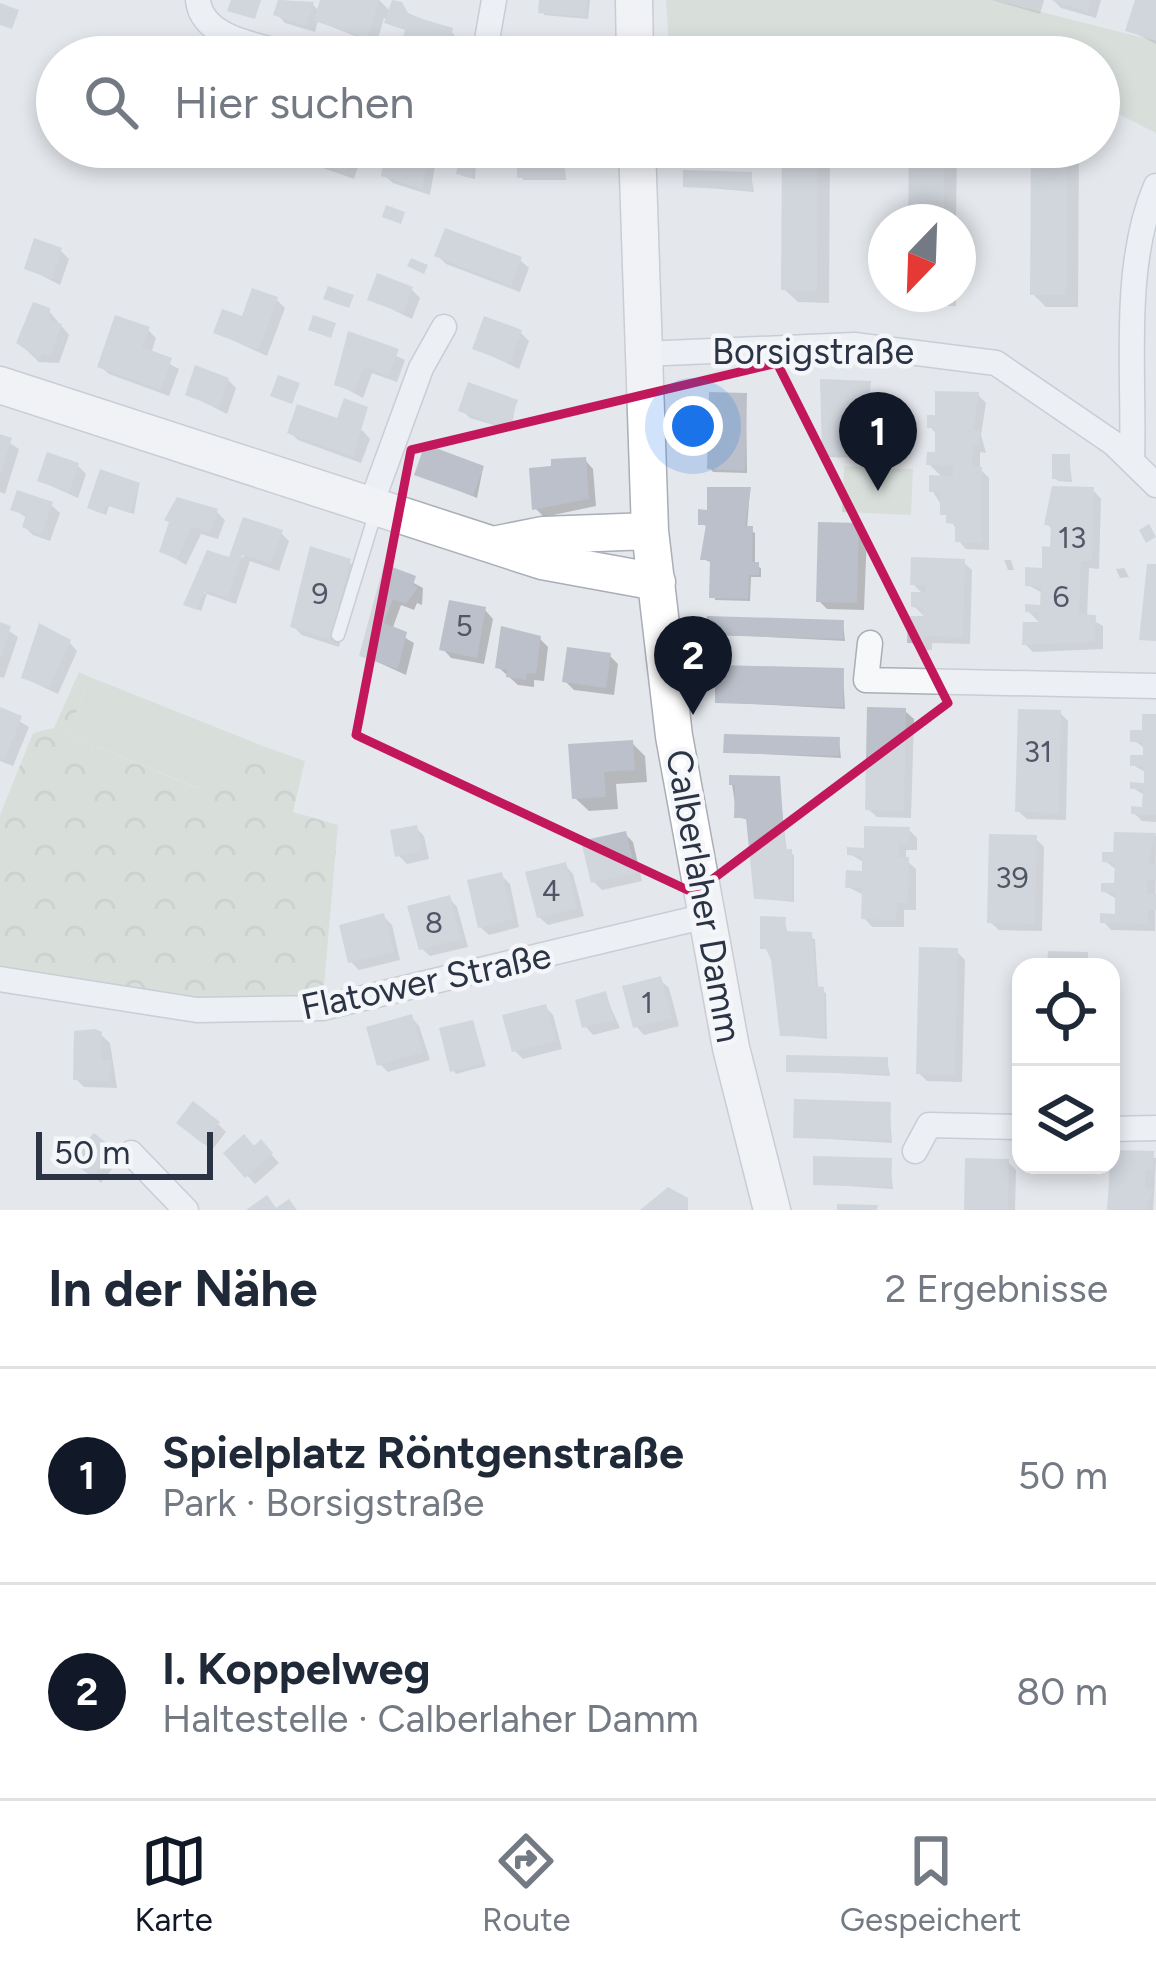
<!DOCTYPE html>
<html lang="de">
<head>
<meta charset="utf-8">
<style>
	body { margin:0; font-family:Figtree,sans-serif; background:#f2f2f3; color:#1f2937 }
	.controls { position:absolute; right:36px; bottom:36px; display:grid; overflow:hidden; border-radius:24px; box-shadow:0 6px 18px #0003 }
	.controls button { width:108px; height:108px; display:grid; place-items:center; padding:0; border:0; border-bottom:3px solid #e0e1e3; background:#fff; color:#1f2937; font:60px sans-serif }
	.compass { position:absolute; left:868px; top:204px; width:108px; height:108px; border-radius:50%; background:#fff; box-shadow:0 6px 18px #0003; rotate:203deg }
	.scale { position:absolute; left:36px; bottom:30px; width:177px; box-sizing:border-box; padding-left:12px; border:6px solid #2b3445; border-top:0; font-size:33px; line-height:42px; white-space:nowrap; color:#2b3445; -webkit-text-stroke:9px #f4f6f9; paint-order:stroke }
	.you { position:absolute; left:693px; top:426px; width:42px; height:42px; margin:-30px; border:9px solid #fff; border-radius:50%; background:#1a73e8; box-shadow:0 0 0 18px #1a73e833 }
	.badge { display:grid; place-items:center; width:78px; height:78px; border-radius:50%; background:#111827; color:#fff; font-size:39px; font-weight:700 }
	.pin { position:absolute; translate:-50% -99px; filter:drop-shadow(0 3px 6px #0008) }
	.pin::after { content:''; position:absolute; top:63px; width:42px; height:36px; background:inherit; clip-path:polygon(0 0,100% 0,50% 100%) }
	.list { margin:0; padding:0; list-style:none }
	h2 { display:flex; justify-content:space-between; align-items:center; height:156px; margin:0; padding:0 48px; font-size:51px }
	h2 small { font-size:39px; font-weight:400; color:#747a83 }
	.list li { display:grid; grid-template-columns:78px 1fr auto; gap:36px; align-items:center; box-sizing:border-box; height:216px; padding:0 48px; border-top:3px solid #e0e1e3 }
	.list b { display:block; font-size:45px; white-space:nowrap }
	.list p { margin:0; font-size:39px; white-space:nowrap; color:#747a83 }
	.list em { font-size:39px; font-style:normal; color:#747a83 }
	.icon { flex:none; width:66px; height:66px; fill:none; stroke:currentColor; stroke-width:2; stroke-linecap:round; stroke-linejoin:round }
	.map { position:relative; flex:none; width:1156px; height:1210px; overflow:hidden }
	.search { position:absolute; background:#fff; box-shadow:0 6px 18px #0003; left:36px; right:36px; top:36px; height:132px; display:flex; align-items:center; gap:30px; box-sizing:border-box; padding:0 42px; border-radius:66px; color:#747a83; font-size:45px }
	.sheet { height:588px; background:#fff }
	nav { display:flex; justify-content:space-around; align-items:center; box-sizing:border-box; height:168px; border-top:3px solid #e0e1e3; background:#fff; font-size:33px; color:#747a83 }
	nav a { display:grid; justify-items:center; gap:6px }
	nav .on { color:#111827 }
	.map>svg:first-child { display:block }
	.forest { fill:url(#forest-crowns) }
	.park { fill:#c9d6c5 }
	.shadow { fill:#0003 }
	.building { fill:#bbc0ca }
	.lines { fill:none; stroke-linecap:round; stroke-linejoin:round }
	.lane-casing { stroke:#a9aeb7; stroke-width:15 }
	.street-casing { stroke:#a9aeb7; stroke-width:27 }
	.secondary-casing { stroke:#a9aeb7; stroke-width:39 }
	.lane { stroke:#f7f8fa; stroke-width:12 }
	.street { stroke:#f7f8fa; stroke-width:24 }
	.secondary { stroke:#fff; stroke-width:36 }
	.marked { fill:none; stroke:#c2185b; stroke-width:9; stroke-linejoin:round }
	.labels { text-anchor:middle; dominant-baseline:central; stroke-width:9; stroke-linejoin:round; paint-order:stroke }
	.number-label { font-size:30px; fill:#4f5766 }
	.street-label { font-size:36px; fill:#2b3445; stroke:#f4f6f9 }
</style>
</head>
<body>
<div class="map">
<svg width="1156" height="1210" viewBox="0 0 1156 1210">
	<defs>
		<pattern id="forest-crowns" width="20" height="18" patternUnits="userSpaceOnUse" patternTransform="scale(3)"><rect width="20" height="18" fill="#c9d6c5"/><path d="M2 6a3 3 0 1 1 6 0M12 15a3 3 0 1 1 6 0" fill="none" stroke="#adb8ab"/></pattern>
	</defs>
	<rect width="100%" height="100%" fill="#e4e7ec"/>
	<path class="forest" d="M79,672L90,677L68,735L197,788L263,746L305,761L293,812L338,825L322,1008L257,1013L0,979V815L33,733L54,728Z"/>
	<path class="park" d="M666,0H994L1156,41V133L1099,104V57H759L669,45Z
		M844,466L913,469L911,515L842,512Z
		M90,677L263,746L198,788L68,735Z"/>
	<path class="shadow" d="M281,0L312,4L320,12L323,0H379L391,12L403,11L451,31L465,49L463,57H410L403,50L408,31L384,18L376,45L318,21L315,32L285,23L277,14Z
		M542,0H590L588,19L544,15Z
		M992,0H1044L1040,14Z
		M1053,0H1101L1096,18L1061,8Z
		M1138,0H1156V44L1129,30Z
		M304,147H355L362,154L354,179L309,163L300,155Z
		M389,147H414L436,160L430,195L393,183L384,175Z
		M520,147H562L566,180H523Z
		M785,147H830L829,303L798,302L784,289Z
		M912,147H957L956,222H911Z
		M1034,147H1079L1078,307H1046L1033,294Z
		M476,156L475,179L463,176L459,173Z
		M751,175L754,192L686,186Z
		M61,251L69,259L60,285L27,268Z
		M438,256L520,260L529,268L520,292L446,264Z
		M411,289L420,298L412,319L371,299Z
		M913,294H956V306H924Z
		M276,299L285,308L267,356L217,333Z
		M48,310L69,335L59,363L39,362L19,343Z
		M148,330L156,338L151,354L179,369L169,396L109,374L100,366Z
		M520,332L529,341L519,369L475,348Z
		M350,335L405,360L397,382L372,373L363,398L337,384Z
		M228,380L236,388L227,414L188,394Z
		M869,384L866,458L828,457L825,453Z
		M978,395L986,403L981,435L986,453L980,452V469L989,478V550L966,549L958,540V532L932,490L944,479L929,464L938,455V435L930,427Z
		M746,396L747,473L713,472L710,468Z
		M516,402L511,430L470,418L462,410Z
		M299,408L363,431L370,439L361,463L298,440L290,432Z
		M0,437L19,449L5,494L0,492Z
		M1069,457L1072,482L1058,481L1055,478Z
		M585,460L593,469L596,506L544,517L535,508Z
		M77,465L86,474L78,498L40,481Z
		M483,468L477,498L418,474Z
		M139,486L134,514L109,506L106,515L90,507Z
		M750,490L747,529L755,533V565L761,568V577H751L750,601L715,600L713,563L703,559L709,527L701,524Z
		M1093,490L1101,499L1099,569L1089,568L1087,617L1103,626V649L1033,652L1025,644L1042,625L1028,611L1043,608L1044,594L1028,585L1045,571L1054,531L1047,524Z
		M51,505L60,513L50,541L33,535L25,527L28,519L14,509Z
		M216,511L225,520L218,539L201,534L186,565L163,551L172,524Z
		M858,526L867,534L864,610L827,609L819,601Z
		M281,533L289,541L279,571L250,561L236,604L207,594L201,611L187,604L192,588L207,594L198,585Z
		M1004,560H1011L1014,570H1008Z
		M349,562L358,570L339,647L302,635L293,626Z
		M963,562L972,570L970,644L932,643V650H919L910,641L927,619L914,606L924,595L913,584Z
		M386,568L423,588L422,605L417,603L414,610L401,605L392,630L414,643L406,675L362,655Z
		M1124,568L1129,577L1120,578L1116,569Z
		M485,610L493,619L484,664L451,658L443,649Z
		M843,623L845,641L709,634Z
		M0,625L18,637L4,678L0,677Z
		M540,639L548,647L544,681L534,680V687L518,685L498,667Z
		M69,642L77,651L58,694L24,678Z
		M609,655L618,664L614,695L574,690L565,681Z
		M843,671L845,709L718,702Z
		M0,710L29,727L13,766L0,761Z
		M905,711L914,719L911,818L877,817L868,809Z
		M1060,713L1068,721L1066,820L1027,819L1018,811Z
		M1156,717V822L1142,821L1134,813L1145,810L1146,796L1133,788L1147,786V773L1133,765L1146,759V749L1133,740Z
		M839,740L841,758L726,752Z
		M632,743L645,756L647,782L616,784L618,809L589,811L575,798Z
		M778,779L787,852L794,855V902L756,898L749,820L737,817L732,784Z
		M416,828L424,836L429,859L407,864L398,855Z
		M909,830L917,838V850H906V860L916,869V910H904V927H872L864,918V895L848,887L865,874V863L850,854Z
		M625,834L633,842L642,881L602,890L594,882Z
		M1117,835L1156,836L1155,931L1111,930L1103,921L1118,917V900L1104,891L1117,886V870L1105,861L1116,856Z
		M1035,838L1044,847L1042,931L999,930L990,922Z
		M565,865L573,874L584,916L548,925L539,917Z
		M501,875L510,884L519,927L489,935L480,927Z
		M449,898L457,907L468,947L430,956L421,948Z
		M383,916L392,925L400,960L359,970L351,962Z
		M784,920L788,934L815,939L818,989L826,993L827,1039L783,1035L770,951L763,948Z
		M956,951L965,960L962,1082L927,1081L919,1073Z
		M660,980L669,988L679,1026L644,1035L636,1026Z
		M605,995L620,1028L593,1035L585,1026Z
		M545,1007L553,1015L562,1049L523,1059L515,1051Z
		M411,1017L419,1026L430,1060L388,1072L380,1064Z
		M472,1023L486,1066L456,1074L453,1070Z
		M101,1035L110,1043L117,1088L84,1087L76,1079Z
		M887,1060L890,1076L789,1070Z
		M889,1104L892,1143L796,1137Z
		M218,1124L226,1132L212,1150L188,1131Z
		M261,1143L279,1163L255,1184L227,1154Z
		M112,1151L120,1159L101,1183L82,1167Z
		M1112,1153L1156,1158L1153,1210H1110Z
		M890,1161L893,1189L816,1184Z
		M968,1161L1008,1162L1016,1170L1015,1210H967Z"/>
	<path class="building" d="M231,0H261L255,19L227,11Z
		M278,0L314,2L306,26L273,15Z
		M320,0H379L368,38L314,21Z
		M392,0L402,2L409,15L453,28L451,36L458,38L453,57L399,51L405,30L384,23Z
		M539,0H587L586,17L538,13Z
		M1051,0H1091L1088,12Z
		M1135,0H1156V40L1125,31Z
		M0,3L19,10L12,29L0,25Z
		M519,39L551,42L549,57H517Z
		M85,44L103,50L112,57H81Z
		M300,147H354L346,172L297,156Z
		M386,147L429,148L422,189L381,176Z
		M517,147H564V178H517Z
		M782,147H818L817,291L781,290Z
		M909,147H945L944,222H908Z
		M1031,147H1067L1066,295H1030Z
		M461,150L477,153L472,178L456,174Z
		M683,170L752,172V190L683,187Z
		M386,205L405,212L401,224L382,217Z
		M445,228L522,257L511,286L434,256Z
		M34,238L62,248L52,279L24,269Z
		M411,258L428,265L424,274L407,266Z
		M377,273L413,287L403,313L367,300Z
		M328,286L354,295L349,308L323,299Z
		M252,288L278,297L259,350L213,333L222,309L242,316Z
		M33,302L50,308V320L62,324L51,356L42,353L40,359L16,343Z
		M115,315L150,327L142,347L172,358L161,390L97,367Z
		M313,315L336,323L331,338L308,330Z
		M484,316L522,330L510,363L472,349Z
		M348,331L399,349L389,376L364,367L354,392L334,385Z
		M195,365L229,378L219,408L185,395Z
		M278,375L300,383L292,404L270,396Z
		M820,379L871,381L864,456L822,454Z
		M468,382L518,400L508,428L458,411Z
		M935,391L979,392L973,430H980L979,445H973L972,466L982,467V543L955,542V524L946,523V515H940V492H929V475L953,476L954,466L926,465L927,452H935V428H927V415H935Z
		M709,392L747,393L745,471L707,469Z
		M344,398L368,407L353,457L287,433L297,404L337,418Z
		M0,434L12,438L1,472H0Z
		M425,444L484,466L473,496L414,475Z
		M47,452L79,463L69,492L37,481Z
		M1052,454H1070V480L1052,479Z
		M586,457L589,499L532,510L529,468L551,466V459Z
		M100,469L140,483L130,513L106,505L103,514L87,508Z
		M1052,486L1094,487L1092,561H1081L1079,614L1096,615L1095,642L1022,645L1023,622H1039V613L1025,612V604L1040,605L1041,587L1025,586V567L1042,568V546L1050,547L1051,526L1044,525Z
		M707,487H751L745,526H753L752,562H759V575H749L748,599L709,598L710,560H700L706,525H698V509L707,510Z
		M17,490L53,502L41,535L22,527L26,515L10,510Z
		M177,497L218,509L210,533L192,527L177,559L159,552L169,522L164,520Z
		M243,517L283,530L271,564L242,555L228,598L205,590L197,610L183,605L207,550L229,557Z
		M818,522L859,523L857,603L816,602Z
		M1149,524L1156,537L1146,543L1139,530Z
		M310,546L351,559L330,640L290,627Z
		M911,557L965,559L963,637L924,636V643H907L908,616H923V608L911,607V592H926V585H910Z
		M384,564L416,576L413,585L418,587L406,604L393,599L384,623L407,632L398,669L359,656Z
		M1147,564H1156V641L1139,640Z
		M449,600L486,607L477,658L439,650Z
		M707,616L844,620L843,639L706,635Z
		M0,622L11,626L1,657H0Z
		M39,623L71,640L49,688L21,678Z
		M501,626L541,636L536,674L527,673L526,680L506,677L507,670L495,668Z
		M567,647L611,653L606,688L562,682Z
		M715,665L844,668L843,707L715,703Z
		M0,707L22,716L5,760L0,758Z
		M867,707L906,708L904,811L865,810Z
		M1018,709L1061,710L1059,813L1015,812Z
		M1142,714H1156V815L1131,814V806L1142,807L1143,789H1130V782L1144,783V766H1130V755H1143V742H1130V730H1142Z
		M724,734L840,737L839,756L723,753Z
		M633,740L635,770L604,772L606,797L572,799L568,744Z
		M729,775L780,776L785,849H792V900L754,899L746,818H734L735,785H729Z
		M417,825L422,851L395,857L390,830Z
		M864,826L910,827L909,843H899L898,857H909L908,903H897L896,920L861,919L862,888H845L846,870L862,871V856L847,855V847L864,848Z
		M626,831L636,873L591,883L581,841Z
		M1114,832L1156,833L1148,863L1156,864V880H1147V894H1156V910H1148V924L1100,923V913L1115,914V893L1101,892V883H1114L1115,863L1102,862V852H1113Z
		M989,834L1037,835L1035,924L987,923Z
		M566,862L577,908L537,918L525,872Z
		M502,872L513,919L478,928L467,880Z
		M450,895L461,939L419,950L407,906Z
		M384,913L394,952L348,963L339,925Z
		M760,916L786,917L785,931L812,932L816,986L824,987L825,1037L780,1036L771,960L766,949H760Z
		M919,947L958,948L955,1075L916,1074Z
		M1048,951L1088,952V967H1047Z
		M661,976L672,1018L633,1028L622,986Z
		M606,991L614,1020L582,1028L575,1000Z
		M546,1004L556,1041L512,1052L502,1015Z
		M412,1014L423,1052L377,1066L366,1027Z
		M473,1020L485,1063L450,1072L439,1028Z
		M95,1029L102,1032V1060H111L110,1081L73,1080L74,1031Z
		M786,1055L888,1057V1074L786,1072Z
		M794,1099L891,1102L890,1140L793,1138Z
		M193,1101L220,1122L203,1144L176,1123Z
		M94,1133L114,1149L92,1177L69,1160Z
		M244,1134L254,1146L261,1139L273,1153L245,1178L223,1153Z
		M1111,1150L1154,1151L1153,1170H1145V1188L1153,1189L1146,1210H1107Z
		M813,1156L892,1158L891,1187L813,1185Z
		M965,1158L1009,1159L1008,1210H964Z
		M668,1187L688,1198V1210H640Z
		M267,1195L276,1208L289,1199L297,1210H246Z
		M837,1204L878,1205L877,1210H837Z"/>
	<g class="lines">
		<g class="lane-casing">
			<path id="lane" d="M338,635L376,511"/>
		</g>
		<g class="street-casing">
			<path id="street" d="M198,0C202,41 265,46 299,57
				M484,57L494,0
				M642,354L854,345L996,363L1113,443L1156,485
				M1132,461C1135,374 1121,267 1156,186
				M370,507L421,368L444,327
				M870,643L866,680L1156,686
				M0,979L197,1010L322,1008L706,916
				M1111,1129L1156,1128
				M915,1151L929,1125L1021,1127
				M131,1153L186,1210"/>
		</g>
		<g class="secondary-casing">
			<path id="secondary" d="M634,0L635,57
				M637,147L650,531L674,736L731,1048L772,1210
				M0,385L542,561L657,582
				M498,544L543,535L650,531"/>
		</g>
		<use href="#lane" class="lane"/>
		<use href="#street" class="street"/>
		<use href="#secondary" class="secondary"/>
	</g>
	<path d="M0 0H1156V1210H0ZM777,363L948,703L694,893L356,735L411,450Z" fill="#e4e7ec" fill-opacity=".55" fill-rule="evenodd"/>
	<path class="marked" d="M777,363L948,703L694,893L356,735L411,450Z"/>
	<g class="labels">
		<g class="number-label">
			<text x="1072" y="537">13</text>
			<text x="320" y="593">9</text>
			<text x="1061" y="596">6</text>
			<text x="464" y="625">5</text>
			<text x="1038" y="751">31</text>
			<text x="1012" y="877">39</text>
			<text x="551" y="890">4</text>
			<text x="434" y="922">8</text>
			<text x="647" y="1002">1</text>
		</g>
		<g class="street-label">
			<text x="813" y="351">Borsigstraße</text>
			<text transform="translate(704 896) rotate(80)">Calberlaher Damm</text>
			<text transform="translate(426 981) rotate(-12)">Flatower Straße</text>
		</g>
	</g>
</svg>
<div class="controls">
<button><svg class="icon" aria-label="locate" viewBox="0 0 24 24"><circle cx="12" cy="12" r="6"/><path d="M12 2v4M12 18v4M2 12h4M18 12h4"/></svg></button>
<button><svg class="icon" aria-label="layers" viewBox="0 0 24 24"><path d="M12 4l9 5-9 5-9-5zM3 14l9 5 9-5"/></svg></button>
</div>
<svg class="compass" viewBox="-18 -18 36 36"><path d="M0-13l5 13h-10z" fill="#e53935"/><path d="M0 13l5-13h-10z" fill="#747a83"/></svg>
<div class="scale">50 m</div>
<div class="you"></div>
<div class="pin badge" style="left:878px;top:491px">1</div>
<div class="pin badge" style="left:693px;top:715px">2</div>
<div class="search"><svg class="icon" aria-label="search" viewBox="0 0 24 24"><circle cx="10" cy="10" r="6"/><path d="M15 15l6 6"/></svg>Hier suchen</div>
</div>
<section class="sheet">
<h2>In der Nähe<small>2 Ergebnisse</small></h2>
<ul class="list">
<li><span class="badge">1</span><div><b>Spielplatz Röntgenstraße</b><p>Park · Borsigstraße</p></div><em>50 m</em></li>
<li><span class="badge">2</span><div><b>I. Koppelweg</b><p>Haltestelle · Calberlaher Damm</p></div><em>80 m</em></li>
</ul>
</section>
<nav>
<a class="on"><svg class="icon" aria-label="map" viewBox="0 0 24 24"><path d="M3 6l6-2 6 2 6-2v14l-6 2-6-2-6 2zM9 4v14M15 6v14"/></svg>Karte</a>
<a><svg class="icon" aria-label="directions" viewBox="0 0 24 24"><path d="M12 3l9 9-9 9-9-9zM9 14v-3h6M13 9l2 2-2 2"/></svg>Route</a>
<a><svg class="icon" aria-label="saved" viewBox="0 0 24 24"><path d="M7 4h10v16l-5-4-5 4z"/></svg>Gespeichert</a>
</nav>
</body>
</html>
